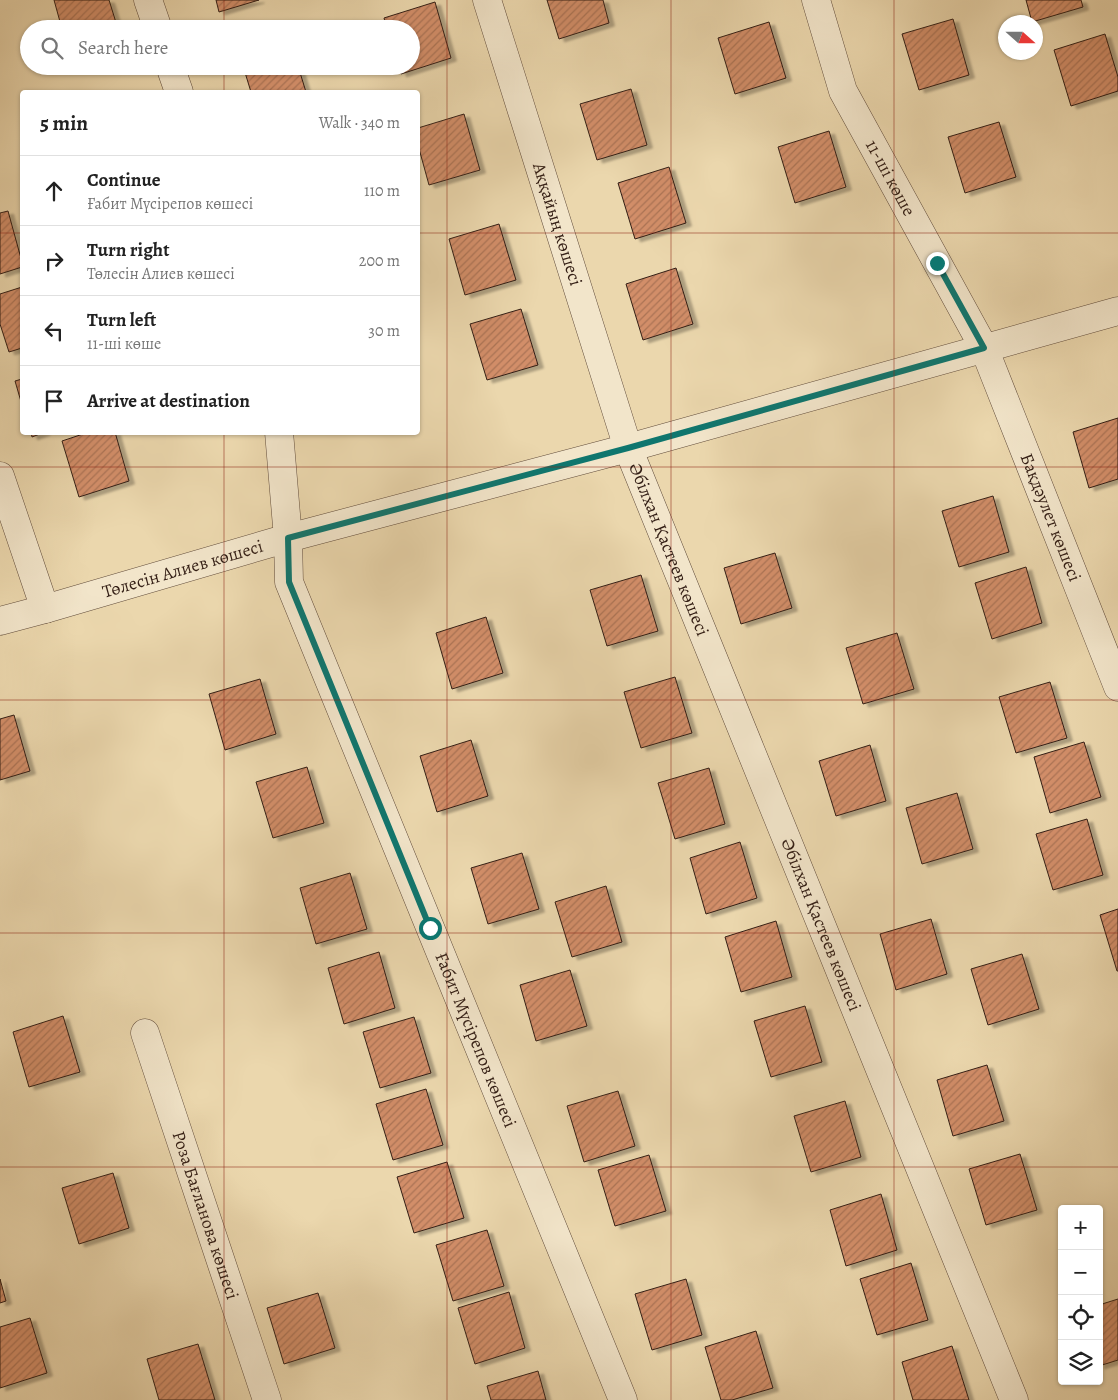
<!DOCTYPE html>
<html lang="en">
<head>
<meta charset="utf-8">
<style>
	body { margin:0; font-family:Alegreya,serif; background:#f2f2f2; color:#222 }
	.controls { position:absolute; right:15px; bottom:15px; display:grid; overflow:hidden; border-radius:5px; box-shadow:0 1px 4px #0004 }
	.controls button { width:45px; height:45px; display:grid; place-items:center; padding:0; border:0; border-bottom:1px solid #e0e0e0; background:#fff; color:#222; font:25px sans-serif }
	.compass { position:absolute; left:998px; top:15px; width:45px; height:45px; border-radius:50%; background:#fff; box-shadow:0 1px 4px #0004; rotate:111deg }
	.stop { position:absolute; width:15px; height:15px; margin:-11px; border:4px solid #0f766e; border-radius:50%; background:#fff }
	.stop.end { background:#0f766e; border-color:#fff; box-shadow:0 1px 5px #0008 }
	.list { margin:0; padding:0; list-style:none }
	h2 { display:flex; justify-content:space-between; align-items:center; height:65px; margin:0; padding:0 20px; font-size:21px }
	h2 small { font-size:16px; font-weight:400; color:#767676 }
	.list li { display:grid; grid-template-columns:32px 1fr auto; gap:15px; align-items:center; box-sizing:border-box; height:70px; padding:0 20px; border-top:1px solid #e0e0e0 }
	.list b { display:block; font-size:19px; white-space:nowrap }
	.list p { margin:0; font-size:16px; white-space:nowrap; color:#767676 }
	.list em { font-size:16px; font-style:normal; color:#767676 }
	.icon { flex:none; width:28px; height:28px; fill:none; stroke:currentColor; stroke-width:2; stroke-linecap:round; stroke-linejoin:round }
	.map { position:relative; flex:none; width:1118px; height:1400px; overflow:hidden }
	.search { position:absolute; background:#fff; box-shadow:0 1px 4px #0004; left:20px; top:20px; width:400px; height:55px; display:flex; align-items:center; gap:12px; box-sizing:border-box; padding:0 18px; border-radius:28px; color:#767676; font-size:19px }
	.panel { position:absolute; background:#fff; box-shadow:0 1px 4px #0004; left:20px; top:90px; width:400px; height:345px; border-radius:5px }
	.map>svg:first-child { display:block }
	.building { fill:url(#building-hatch); stroke:#331e15; filter:url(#shadow) }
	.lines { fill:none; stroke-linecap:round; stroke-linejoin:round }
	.minor-casing { stroke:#614c3b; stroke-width:29 }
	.minor { stroke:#f2e5ca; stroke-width:28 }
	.route { stroke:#0f766e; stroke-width:6 }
	.grid { fill:none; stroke:#8f2418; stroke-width:1; stroke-opacity:0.55 }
	.labels { text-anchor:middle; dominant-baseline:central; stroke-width:4; stroke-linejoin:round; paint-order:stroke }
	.street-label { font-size:18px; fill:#331e15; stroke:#f2e5ca }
</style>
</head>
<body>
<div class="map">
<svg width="1118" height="1400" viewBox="0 0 1118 1400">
	<defs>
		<pattern id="building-hatch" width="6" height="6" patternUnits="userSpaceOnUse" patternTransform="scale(1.25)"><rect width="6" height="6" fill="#d28e69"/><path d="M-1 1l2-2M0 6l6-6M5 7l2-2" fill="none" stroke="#ab7355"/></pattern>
		<filter id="shadow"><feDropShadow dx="5.5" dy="3" stdDeviation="1" flood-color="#0004"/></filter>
	</defs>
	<rect width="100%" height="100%" fill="#ebd7ad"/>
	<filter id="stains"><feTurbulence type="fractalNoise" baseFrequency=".004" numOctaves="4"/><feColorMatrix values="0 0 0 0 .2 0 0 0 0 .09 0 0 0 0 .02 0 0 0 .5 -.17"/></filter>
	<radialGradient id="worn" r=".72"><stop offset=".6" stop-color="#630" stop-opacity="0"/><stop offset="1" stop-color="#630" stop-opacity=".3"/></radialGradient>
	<path class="building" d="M54,0H109L118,29H62Z
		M216,0H259L219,12Z
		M547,0H603L609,23L559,39Z
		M1026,0H1081L1083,7L1032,22Z
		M435,2L451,58L401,74L399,66H411V29H387L384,18Z
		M953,19L969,75L919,90L902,34Z
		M769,22L786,78L735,94L718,38Z
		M1105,34L1118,77V91L1071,106L1054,50Z
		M243,66H298L306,92H251Z
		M631,89L647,145L597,160L580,104Z
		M464,114L480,170L429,185L418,145V128Z
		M999,122L1016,177L965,193L948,137Z
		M829,131L846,187L795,203L778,147Z
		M669,167L686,223L635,239L618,183Z
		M8,211L22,262V267L0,274V213Z
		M499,224L516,280L465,295L449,239Z
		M676,268L693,324L643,340L626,284Z
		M22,287V348L9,352L0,324V294Z
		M521,309L538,365L487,380L470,324Z
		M22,379V405L15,381Z
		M1118,418V479L1089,488L1073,432Z
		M31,432H45L32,437Z
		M89,432H115L129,481L79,497L62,441Z
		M993,496L1009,552L959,567L942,511Z
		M775,553L792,608L741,624L724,568Z
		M1026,567L1042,623L992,639L975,583Z
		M641,575L658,631L607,646L590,590Z
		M486,617L503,673L452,689L436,633Z
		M897,633L914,689L863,704L846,648Z
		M675,677L692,733L641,748L624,692Z
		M260,679L276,734L225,750L209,694Z
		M1050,682L1067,738L1016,753L999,697Z
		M14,715L30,771L0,780V719Z
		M471,740L488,796L437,812L420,756Z
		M1084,742L1101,797L1050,813L1034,757Z
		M870,745L886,801L836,816L819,761Z
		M307,767L324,823L273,838L256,782Z
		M709,768L725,824L675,839L658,783Z
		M957,793L973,849L922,864L906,808Z
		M1087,819L1103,875L1053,890L1036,834Z
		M740,842L757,898L706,914L690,858Z
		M522,853L539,909L488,924L471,868Z
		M350,873L367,929L316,944L300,888Z
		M606,886L622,942L572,957L555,902Z
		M1118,909V971H1117L1100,915Z
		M931,919L947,974L896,990L880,934Z
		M776,921L792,977L741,992L725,937Z
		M379,952L395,1008L344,1024L328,968Z
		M1022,954L1039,1009L988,1025L971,969Z
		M570,970L587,1026L536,1041L520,985Z
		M805,1006L822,1062L771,1077L754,1021Z
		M63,1016L80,1072L29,1087L13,1032Z
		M414,1017L431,1073L380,1088L363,1032Z
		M987,1065L1004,1121L953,1136L937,1080Z
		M426,1089L443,1145L393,1160L376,1104Z
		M618,1091L635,1146L584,1162L567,1106Z
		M845,1101L861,1157L811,1172L794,1116Z
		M1020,1154L1037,1210L986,1225L969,1169Z
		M649,1155L666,1211L615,1226L598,1170Z
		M447,1162L464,1218L414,1233L397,1177Z
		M113,1173L129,1228L79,1244L62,1188Z
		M881,1194L897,1250L846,1266L830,1210Z
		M487,1230L504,1286L453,1301L436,1245Z
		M911,1263L928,1320L877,1335L860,1279Z
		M0,1279L6,1301L0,1303Z
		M686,1279L702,1335L652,1350L635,1294Z
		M509,1292L525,1348L475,1364L458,1308Z
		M318,1293L335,1348L284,1364L267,1308Z
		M1118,1299V1360L1099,1366V1305Z
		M30,1318L47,1373L0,1388V1327Z
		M756,1331L773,1388L732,1400H721L705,1347Z
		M198,1344L215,1400H159L147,1359Z
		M952,1346L969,1400H913L902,1362Z
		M538,1371L546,1400H491L487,1386Z"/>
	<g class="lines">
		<g class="minor-casing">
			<g id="minor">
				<path d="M148,0L158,29"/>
				<path id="s1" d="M487,0L628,448L1014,1400"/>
				<path id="s2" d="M816,0L843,91L984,348L1118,687"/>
				<path d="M170,66L179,92"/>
				<path id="s3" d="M279,432L288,538L289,582L623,1400"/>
				<path d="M0,476L45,609"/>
				<path id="s4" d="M0,621L45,609L288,538L628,448L1118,311"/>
				<path id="s5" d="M145,1033L267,1400"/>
			</g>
		</g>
		<use href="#minor" class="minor"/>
	</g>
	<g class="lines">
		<path class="route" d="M430,928L289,582L288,538L628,448L984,348L937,263"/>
	</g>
	<path class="grid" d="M224,0V29M447,0V1400M671,0V1400M894,0V1400M224,66V92M0,233H22M418,233H1118M224,432V1400M0,467H1118M0,700H1118M0,933H1118M0,1167H1118"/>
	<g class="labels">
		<g class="street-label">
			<text stroke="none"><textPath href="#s2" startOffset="194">11-ші көше</textPath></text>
			<text stroke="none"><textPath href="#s1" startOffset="235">Аққайың көшесі</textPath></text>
			<text stroke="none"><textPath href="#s2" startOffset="570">Бақдәулет көшесi</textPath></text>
			<text stroke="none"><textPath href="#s1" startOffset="579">Әбілхан Қастеев көшесi</textPath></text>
			<text stroke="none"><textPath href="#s4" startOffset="190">Төлесін Алиев көшесі</textPath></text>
			<text stroke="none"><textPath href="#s1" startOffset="984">Әбілхан Қастеев көшесi</textPath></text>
			<text stroke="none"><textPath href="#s3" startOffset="645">Ғабит Мүсірепов көшесi</textPath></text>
			<text stroke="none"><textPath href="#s5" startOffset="192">Роза Бағланова көшесi</textPath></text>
		</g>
	</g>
	<rect width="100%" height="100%" filter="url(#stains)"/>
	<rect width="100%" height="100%" fill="url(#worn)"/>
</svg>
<div class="controls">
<button>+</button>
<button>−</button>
<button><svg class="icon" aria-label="locate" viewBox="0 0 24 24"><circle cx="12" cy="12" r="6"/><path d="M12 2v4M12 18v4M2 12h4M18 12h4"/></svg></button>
<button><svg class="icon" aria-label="layers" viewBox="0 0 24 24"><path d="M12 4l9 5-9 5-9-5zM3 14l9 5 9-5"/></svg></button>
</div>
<svg class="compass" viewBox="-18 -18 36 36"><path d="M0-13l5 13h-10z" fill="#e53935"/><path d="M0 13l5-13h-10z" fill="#767676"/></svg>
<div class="stop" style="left:430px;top:928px"></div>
<div class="stop end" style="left:937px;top:263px"></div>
<div class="search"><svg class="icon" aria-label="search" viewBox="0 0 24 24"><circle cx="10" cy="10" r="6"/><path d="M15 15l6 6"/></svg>Search here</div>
<section class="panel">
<h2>5 min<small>Walk · 340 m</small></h2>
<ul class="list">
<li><svg class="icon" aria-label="ahead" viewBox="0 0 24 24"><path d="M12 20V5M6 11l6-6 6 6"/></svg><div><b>Continue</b><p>Ғабит Мүсірепов көшесi</p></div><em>110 m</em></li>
<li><svg class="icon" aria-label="right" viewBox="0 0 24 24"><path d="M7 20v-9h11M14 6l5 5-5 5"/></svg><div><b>Turn right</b><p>Төлесін Алиев көшесі</p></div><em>200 m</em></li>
<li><svg class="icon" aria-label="left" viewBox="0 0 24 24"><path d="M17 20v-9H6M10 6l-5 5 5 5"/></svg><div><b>Turn left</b><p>11-ші көше</p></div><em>30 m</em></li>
<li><svg class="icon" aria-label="arrive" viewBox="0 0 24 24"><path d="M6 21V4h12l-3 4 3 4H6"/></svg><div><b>Arrive at destination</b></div></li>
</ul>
</section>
</div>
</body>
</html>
